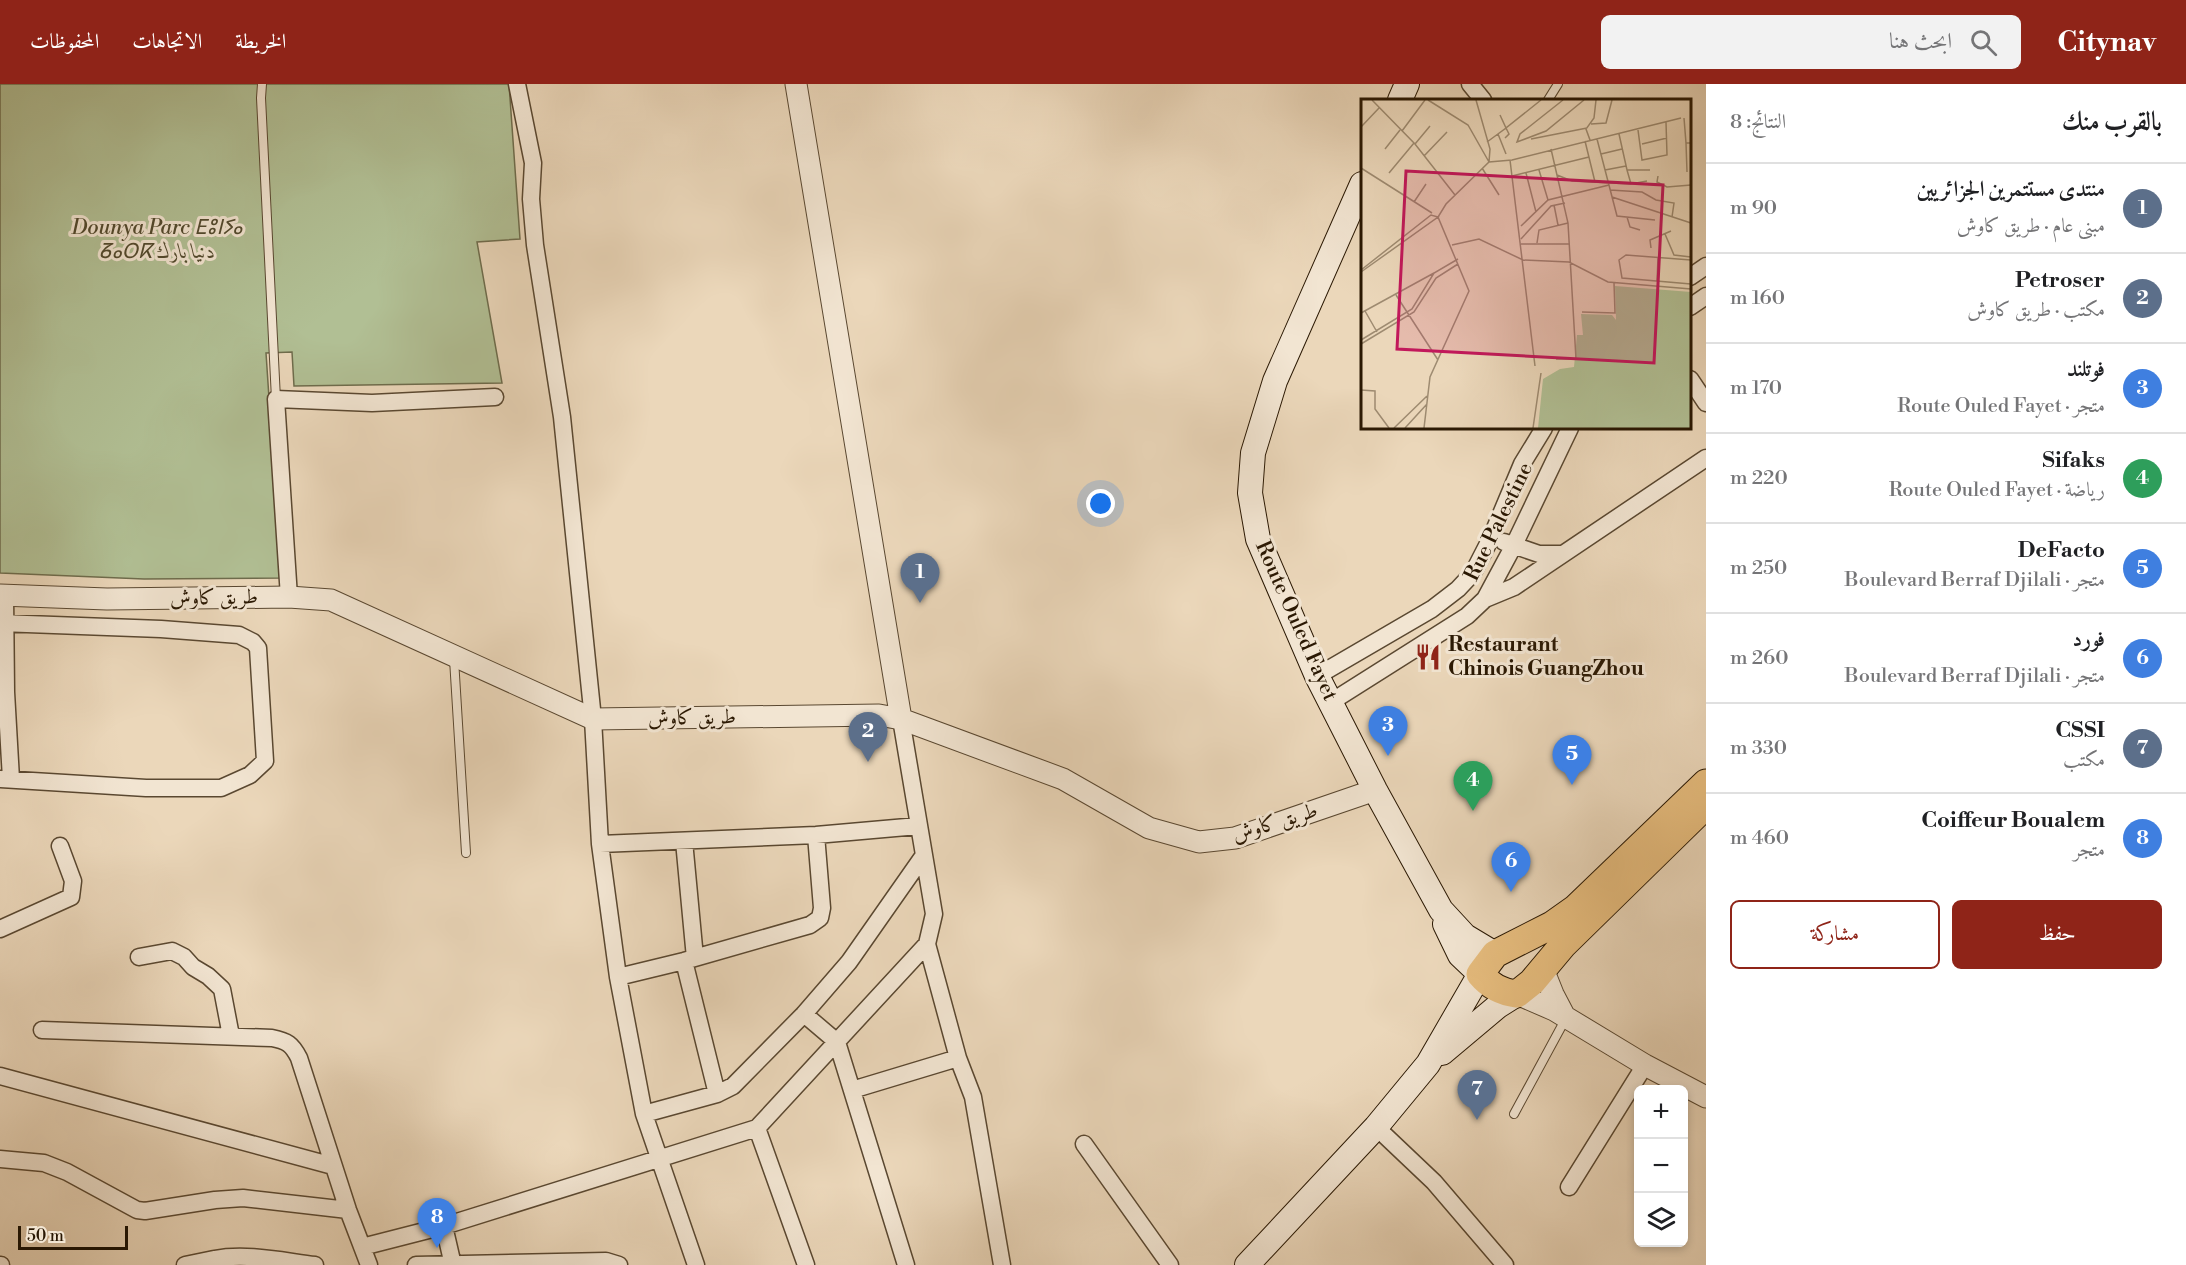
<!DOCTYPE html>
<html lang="ar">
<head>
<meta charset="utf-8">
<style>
	body { margin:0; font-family:"Libre Bodoni",Amiri,"Noto Sans Tifinagh",serif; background:#f2f2f2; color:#202124; direction:rtl }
	.controls { position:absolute; right:18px; bottom:18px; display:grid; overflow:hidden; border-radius:9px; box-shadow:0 3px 9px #0003 }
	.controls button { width:54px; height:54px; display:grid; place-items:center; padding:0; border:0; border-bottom:2px solid #e0e0e0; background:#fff; color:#202124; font:30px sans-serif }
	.scale { position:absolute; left:18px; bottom:15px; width:110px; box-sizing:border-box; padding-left:6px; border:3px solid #2a1803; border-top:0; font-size:16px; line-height:21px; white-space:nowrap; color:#2a1803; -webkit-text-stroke:4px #f2e5d2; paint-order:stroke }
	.you { position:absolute; left:1101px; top:420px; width:21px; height:21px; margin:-15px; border:4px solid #fff; border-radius:50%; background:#1a73e8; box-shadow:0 0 0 9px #1a73e833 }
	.badge { display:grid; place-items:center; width:39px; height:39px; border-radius:50%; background:#8f2418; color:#fff; font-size:20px; font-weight:700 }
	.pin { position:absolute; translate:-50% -50px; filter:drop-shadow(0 2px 3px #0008) }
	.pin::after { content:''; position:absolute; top:32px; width:21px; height:18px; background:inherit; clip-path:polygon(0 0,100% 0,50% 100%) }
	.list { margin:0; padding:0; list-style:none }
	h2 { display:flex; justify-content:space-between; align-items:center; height:78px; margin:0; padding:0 24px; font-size:26px }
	h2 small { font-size:20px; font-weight:400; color:#757577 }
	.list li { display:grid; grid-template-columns:39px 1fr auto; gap:18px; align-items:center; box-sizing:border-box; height:90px; padding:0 24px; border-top:2px solid #e0e0e0 }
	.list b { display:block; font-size:22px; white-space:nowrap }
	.list p { margin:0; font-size:20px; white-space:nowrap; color:#757577 }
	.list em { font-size:20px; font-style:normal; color:#757577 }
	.actions { display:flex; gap:12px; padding:18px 24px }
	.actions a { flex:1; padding:14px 0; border:2px solid #8f2418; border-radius:9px; text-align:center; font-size:21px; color:#8f2418 }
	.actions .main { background:#8f2418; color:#fff }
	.icon { flex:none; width:33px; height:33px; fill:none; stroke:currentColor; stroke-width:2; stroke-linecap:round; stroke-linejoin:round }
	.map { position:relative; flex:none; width:1706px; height:1181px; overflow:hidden; direction:ltr }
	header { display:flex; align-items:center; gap:36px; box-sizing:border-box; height:84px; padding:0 30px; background:#8f2418; color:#fff }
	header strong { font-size:28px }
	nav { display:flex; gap:33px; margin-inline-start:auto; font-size:21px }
	.search { width:420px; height:54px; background:#f2f2f2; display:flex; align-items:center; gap:15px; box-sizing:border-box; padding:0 21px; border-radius:9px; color:#757577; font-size:22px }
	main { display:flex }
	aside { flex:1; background:#fff }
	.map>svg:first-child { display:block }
	.green { fill:#b1bf94; stroke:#6e6c4c; stroke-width:1.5 }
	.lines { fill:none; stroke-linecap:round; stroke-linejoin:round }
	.service-casing { stroke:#5a4831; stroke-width:10 }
	.minor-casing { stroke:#5a4831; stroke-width:19 }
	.tertiary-casing { stroke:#5a4831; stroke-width:23 }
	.secondary-casing { stroke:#2a1803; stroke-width:26 }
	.trunk-casing { stroke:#2a1803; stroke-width:29 }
	.service { stroke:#f2e5d2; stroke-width:8 }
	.minor { stroke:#f2e5d2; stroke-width:16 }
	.tertiary { stroke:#f2e5d2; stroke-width:21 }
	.secondary { stroke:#f2e5d2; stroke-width:24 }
	.trunk { stroke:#e6bc7d; stroke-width:27 }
	.labels { text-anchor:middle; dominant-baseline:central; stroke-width:6; stroke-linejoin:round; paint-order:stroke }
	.park-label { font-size:21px; font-style:italic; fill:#524a2e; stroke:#f2e5d2 }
	.street-label { font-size:21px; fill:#2a1803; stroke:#f2e5d2 }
	.poi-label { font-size:21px; font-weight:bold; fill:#2a1803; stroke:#f2e5d2; text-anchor:start }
	.inset-road { fill:none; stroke:#9e8b71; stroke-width:1.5 }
	.view { fill:#c2185b; fill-opacity:0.15; stroke:#c2185b; stroke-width:3 }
	.inset-edge { fill:none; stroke:#2a1803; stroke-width:3 }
</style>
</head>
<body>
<header>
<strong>Citynav</strong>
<div class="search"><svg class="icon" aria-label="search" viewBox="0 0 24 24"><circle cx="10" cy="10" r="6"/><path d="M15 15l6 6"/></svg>ابحث هنا</div>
<nav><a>الخريطة</a><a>الاتجاهات</a><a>المحفوظات</a></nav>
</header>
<main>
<aside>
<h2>بالقرب منك<small>النتائج: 8</small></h2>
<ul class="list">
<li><span class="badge" style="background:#5c6f8a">1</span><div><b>منتدى مستتمرين الجزائريين</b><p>مبنى عام · طريق كاوش</p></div><em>90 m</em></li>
<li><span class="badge" style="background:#5c6f8a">2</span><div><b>Petroser</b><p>مكتب · طريق كاوش</p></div><em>160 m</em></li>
<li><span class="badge" style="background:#3f7fe0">3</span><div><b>فوتلند</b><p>متجر · Route Ouled Fayet</p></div><em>170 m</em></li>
<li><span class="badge" style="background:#2e9e5b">4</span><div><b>Sifaks</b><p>رياضة · Route Ouled Fayet</p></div><em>220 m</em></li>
<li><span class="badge" style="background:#3f7fe0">5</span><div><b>DeFacto</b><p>متجر · Boulevard Berraf Djilali</p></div><em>250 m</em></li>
<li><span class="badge" style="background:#3f7fe0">6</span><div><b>فورد</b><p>متجر · Boulevard Berraf Djilali</p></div><em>260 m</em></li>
<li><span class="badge" style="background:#5c6f8a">7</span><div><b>CSSI</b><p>مكتب</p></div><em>330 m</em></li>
<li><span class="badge" style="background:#3f7fe0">8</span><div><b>Coiffeur Boualem</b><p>متجر</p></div><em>460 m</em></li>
</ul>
<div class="actions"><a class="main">حفظ</a><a>مشاركة</a></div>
</aside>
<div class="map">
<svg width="1706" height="1181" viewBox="0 0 1706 1181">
	<rect width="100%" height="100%" fill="#ebd7ba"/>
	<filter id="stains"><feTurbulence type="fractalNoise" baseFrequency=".00333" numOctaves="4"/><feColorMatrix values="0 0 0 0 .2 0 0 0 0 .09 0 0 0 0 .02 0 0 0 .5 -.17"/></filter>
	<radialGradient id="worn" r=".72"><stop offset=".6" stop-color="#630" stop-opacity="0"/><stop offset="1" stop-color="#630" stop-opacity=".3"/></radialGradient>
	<path class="green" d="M0,0H509L520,155L477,158L502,299L294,302L292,268L266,269L281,494L144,495L0,489Z"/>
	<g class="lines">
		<g class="service-casing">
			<path id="service" d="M262,0L261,14L276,315
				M1548,16L1558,0
				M454,575L466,769
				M1514,1030L1566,934"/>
		</g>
		<g class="minor-casing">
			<path id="minor" d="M517,0L533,79L531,115L535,161L562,333L593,635L600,760L618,893L644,1030L696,1181
				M1470,0L1483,16
				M1690,193L1706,182
				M1690,223L1706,212
				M1690,295L1706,319
				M1504,458L1539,470H1563
				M5,511L6,608L11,695
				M289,513L276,315L372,319L495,313
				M1485,515L1514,503L1706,374
				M0,539L161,545L239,551L253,558L258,564L265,677L250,691L221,704H146L0,695
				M1317,592L1432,525L1458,505L1473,489L1491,454L1522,380L1544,344
				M1331,618L1467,532L1485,515L1514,461L1570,344
				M901,635L934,830L927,860L958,974L973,1013L1002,1181
				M684,757L695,874
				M600,760L816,751L918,742
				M0,845L71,813L73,797L60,762
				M139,873L172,867L184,873L193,883L208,892L222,905L231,952
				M684,877L717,1010
				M618,893L684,877L810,841L820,834L822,824L816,751
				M804,930L837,958L906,1181
				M42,946L272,954C287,957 292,960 299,974L348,1126L369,1181
				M0,992L333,1082
				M852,1006L958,974
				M644,1030L717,1010L733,1002L804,930L849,878L924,771
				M1376,1043L1434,1098L1505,1181
				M757,1044L806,1181
				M1084,1060L1170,1181
				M0,1075L44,1079L67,1088L137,1126L145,1127L215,1116L243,1114L348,1126
				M1569,1103L1645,981
				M444,1142L453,1181
				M362,1163L444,1142L757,1044L927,860
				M214,1175C247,1169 282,1177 315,1181
				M0,1181H1
				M185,1181L214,1175L216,1181
				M416,1181L606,1177L619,1181"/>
		</g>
		<g class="tertiary-casing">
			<path id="tertiary" d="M796,0L901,635
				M0,511L107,515L289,513L331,516L593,635L879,631L901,635L1063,695L1149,744L1199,758L1235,754L1375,706
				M1543,885L1553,910L1565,933
				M1517,910L1554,926L1645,981L1706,1013"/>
		</g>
		<g class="secondary-casing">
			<path id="secondary" d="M1400,16L1407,0
				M1362,100L1275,297L1253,369L1250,409L1258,455L1317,592L1375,706L1441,826L1465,852L1495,870
				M1442,969L1498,922L1517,910
				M1247,1181L1376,1043L1428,980L1480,890L1460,871L1445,840"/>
		</g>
		<g class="trunk-casing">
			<path id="trunk" d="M1706,699L1576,824L1552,841L1495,870L1480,890C1490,902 1501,908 1517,910L1532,898L1563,861L1706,721"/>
		</g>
		<use href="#service" class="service"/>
		<use href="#minor" class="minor"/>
		<use href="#tertiary" class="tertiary"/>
		<use href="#secondary" class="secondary"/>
		<use href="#trunk" class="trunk"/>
	</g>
	<defs>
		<g id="restaurant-bare" transform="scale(2.07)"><path d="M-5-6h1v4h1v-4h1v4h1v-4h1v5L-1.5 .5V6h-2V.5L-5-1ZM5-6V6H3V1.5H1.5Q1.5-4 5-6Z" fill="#8f2418" stroke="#f2e5d2" stroke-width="2.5" paint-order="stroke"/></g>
	</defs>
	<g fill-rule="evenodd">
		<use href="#restaurant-bare" x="1428" y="573"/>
	</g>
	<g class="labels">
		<g class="park-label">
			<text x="157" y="144">Dounya Parc ⴹⵓⵏⵢⴰ<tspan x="157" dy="24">ⵒⴰⵔⴽ دنيا بارك</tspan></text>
		</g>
		<g class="street-label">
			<text transform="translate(1499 438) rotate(-64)">Rue Palestine</text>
			<text transform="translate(214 514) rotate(-1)">طريق كاوش</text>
			<text transform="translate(1296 537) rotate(66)">Route Ouled Fayet</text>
			<text transform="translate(692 634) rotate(-1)">طريق كاوش</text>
			<text transform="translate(1275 739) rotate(-17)">طريق كاوش</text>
		</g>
		<g class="poi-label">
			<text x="1448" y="561">Restaurant<tspan x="1448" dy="24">Chinois GuangZhou</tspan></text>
		</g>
	</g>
	<g transform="translate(1361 15)">
		<rect width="330" height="330" fill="#ebd7ba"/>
		<path d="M254,187L330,193V329H177L182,280L199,270L213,268L216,236H222L220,215L251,216L255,221Z" fill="#b1bf94"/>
		<path class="inset-road" d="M11,1L54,45L94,96M67,1L107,26L128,63M115,1L129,50L128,63M202,1L159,35L156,43L185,32L223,1M323,19L325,44H330M230,25L245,24L251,1M0,28L18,9M277,31L281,61L306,56L305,23M41,32L64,1M137,35L145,55M258,35L266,71H289M144,39L148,35L145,29L180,1M170,40L226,29M236,40L256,117L294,121M229,41L225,30L233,19L235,1M224,42L234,83M126,43L145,29L139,16M325,44L326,73M54,45L69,27M281,45L306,39M24,50L39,31M190,50L207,124L215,260H195M240,55L261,50M63,57L86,33M149,61L174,267M0,69L71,114M121,69L138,96M178,71L187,101M244,71L265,67M266,71L270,85L286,82M28,74L53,44M165,74L175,113M196,76L211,82L270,85M151,77L228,58M297,77L296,83L306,88L330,86M249,91L281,93L295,101L313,104L311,118M251,98L330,124M53,103L65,85M193,106L197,126M266,118L269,128L279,131M160,127L187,101L248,86M304,135L313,156L330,158M160,140L190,107L204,104M176,144L178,131L207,124M160,145H208M91,146L118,140L162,161L208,163L247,183L330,190M290,149L289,141L310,132M330,161L265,156L258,161L261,179L330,185M0,171L70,116L77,118L0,173M296,183L297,159M35,196L77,261M4,212L16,233M221,213L254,214L253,184M0,214L73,174M0,241L51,210L73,174L97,160M0,245L53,213L75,179L97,165M0,291L14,292V310L28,329M33,329L66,297M44,329L66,305M63,329L69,278L108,192L77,118L85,105L128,63L151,61L320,19M172,329L180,274"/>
		<path class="view" d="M45,72L302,86L293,264L36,250Z"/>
		<rect width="330" height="330" class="inset-edge"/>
	</g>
	<rect width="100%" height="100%" filter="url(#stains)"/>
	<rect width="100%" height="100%" fill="url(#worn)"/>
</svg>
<div class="controls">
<button>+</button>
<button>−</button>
<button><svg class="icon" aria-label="layers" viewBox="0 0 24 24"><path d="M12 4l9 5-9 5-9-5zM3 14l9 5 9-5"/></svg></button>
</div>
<div class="scale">50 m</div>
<div class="you"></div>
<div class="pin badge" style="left:920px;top:519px;background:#5c6f8a">1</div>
<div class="pin badge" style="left:868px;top:678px;background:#5c6f8a">2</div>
<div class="pin badge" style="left:1388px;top:672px;background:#3f7fe0">3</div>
<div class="pin badge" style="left:1473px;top:727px;background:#2e9e5b">4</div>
<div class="pin badge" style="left:1572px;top:701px;background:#3f7fe0">5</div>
<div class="pin badge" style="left:1511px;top:808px;background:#3f7fe0">6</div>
<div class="pin badge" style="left:1477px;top:1036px;background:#5c6f8a">7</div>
<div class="pin badge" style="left:437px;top:1164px;background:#3f7fe0">8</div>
</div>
</main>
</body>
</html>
